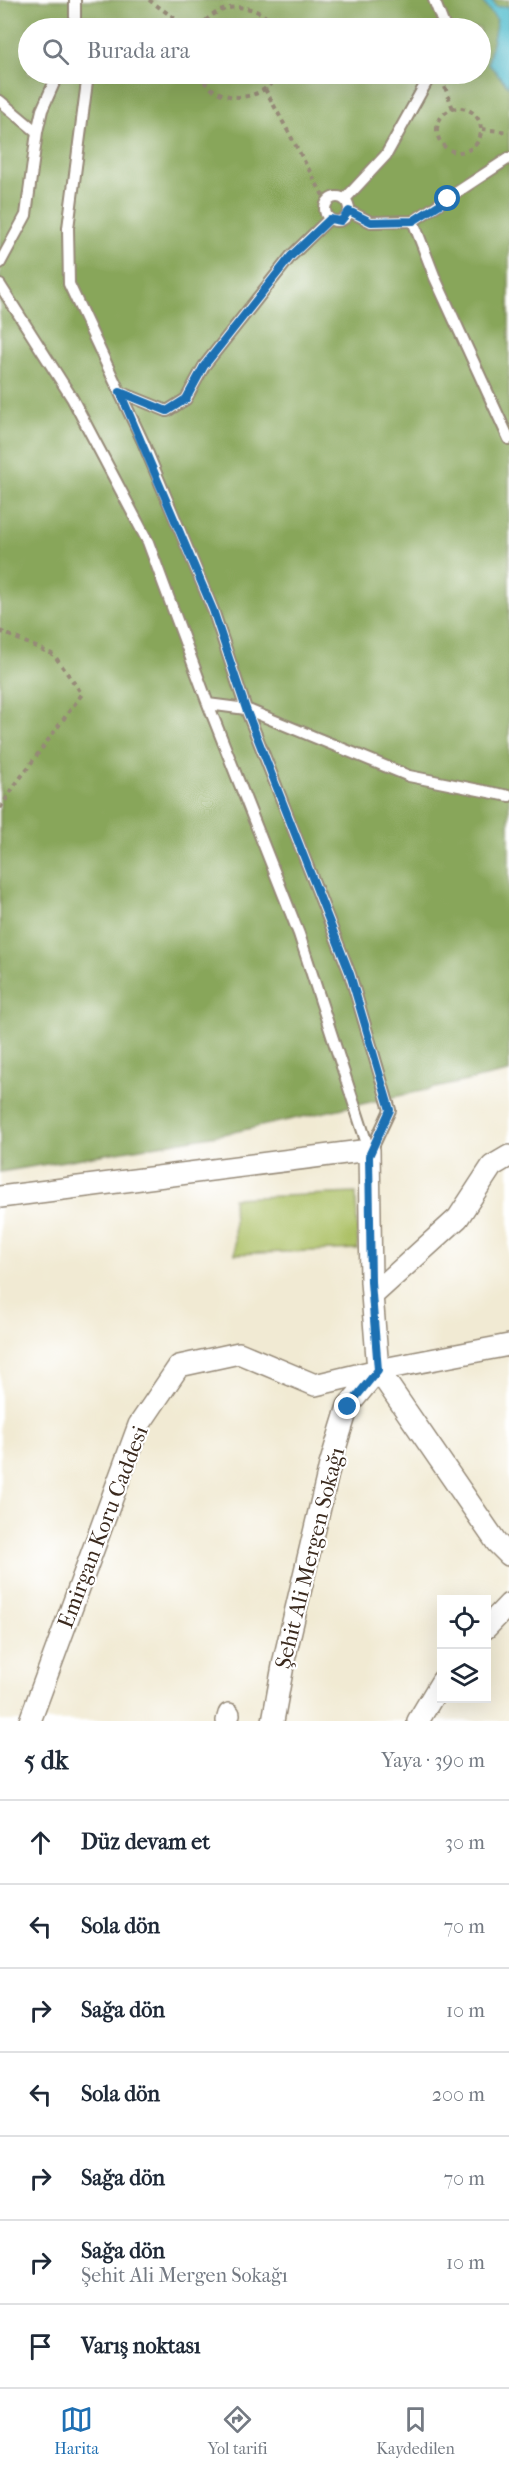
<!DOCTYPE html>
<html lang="tr">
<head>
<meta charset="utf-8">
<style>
	body { margin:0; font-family:"IM FELL French Canon",serif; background:#f6f6f7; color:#1f2937 }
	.controls { position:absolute; right:18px; bottom:18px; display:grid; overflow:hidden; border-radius:0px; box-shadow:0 6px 24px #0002 }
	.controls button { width:54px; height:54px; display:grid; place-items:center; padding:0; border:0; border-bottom:2px solid #e0e1e3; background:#fff; color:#1f2937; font:30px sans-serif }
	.stop { position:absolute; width:18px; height:18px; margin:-14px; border:4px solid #1f6fb2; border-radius:50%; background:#fff }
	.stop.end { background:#1f6fb2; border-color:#fff; box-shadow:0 2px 6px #0008 }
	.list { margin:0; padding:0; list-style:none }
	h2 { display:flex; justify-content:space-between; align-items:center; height:78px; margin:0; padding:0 24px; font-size:26px }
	h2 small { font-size:20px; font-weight:400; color:#747a83 }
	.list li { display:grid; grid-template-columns:39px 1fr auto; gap:18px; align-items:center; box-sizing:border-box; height:84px; padding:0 24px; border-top:2px solid #e0e1e3 }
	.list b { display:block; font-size:22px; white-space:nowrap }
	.list p { margin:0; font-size:20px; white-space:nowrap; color:#747a83 }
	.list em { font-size:20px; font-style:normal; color:#747a83 }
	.icon { flex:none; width:33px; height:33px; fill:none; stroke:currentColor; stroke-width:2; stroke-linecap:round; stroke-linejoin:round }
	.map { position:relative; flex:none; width:509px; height:1721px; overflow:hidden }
	.search { position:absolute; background:#fff; box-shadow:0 6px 24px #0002; left:18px; right:18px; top:18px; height:66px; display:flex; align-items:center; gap:15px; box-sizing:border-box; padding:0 21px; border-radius:33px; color:#747a83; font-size:22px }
	.sheet { height:666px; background:#fff }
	nav { display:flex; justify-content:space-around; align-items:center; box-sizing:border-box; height:84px; border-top:2px solid #e0e1e3; background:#fff; font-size:16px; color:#747a83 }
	nav a { display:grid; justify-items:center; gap:3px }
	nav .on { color:#1f6fb2 }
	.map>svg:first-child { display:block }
	.green { fill:#abc064; stroke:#737541; stroke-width:1.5 }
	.forest { fill:#88a65a; stroke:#62683c; stroke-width:1.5; fill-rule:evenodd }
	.water { fill:#50bbcc; stroke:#467275; stroke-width:1.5 }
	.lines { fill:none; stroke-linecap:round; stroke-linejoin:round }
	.service-casing { stroke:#968a78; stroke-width:14 }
	.minor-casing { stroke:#968a78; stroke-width:24 }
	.path { stroke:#968a78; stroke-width:4; stroke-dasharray:4.5 4.5; stroke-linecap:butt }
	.service { stroke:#fff; stroke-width:10 }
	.minor { stroke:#fff; stroke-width:21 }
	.route { stroke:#1f6fb2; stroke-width:8 }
	.labels { text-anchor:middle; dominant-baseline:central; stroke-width:4.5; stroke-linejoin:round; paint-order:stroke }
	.street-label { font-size:22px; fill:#3b2a1e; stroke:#fff }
</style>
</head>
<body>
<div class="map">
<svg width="509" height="1721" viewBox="0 0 509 1721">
	<rect width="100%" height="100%" fill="#fff"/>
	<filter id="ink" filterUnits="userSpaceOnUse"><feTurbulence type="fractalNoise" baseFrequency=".0167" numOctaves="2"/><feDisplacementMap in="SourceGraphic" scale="12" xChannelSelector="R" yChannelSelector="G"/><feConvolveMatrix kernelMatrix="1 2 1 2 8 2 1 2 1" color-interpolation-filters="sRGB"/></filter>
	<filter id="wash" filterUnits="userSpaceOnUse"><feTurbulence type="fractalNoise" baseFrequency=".008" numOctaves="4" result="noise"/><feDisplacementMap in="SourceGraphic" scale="24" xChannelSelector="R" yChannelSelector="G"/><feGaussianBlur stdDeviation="1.35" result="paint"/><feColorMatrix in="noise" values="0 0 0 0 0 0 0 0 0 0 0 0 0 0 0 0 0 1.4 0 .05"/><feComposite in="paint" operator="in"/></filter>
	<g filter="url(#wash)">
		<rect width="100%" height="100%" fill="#f1ead3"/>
		<path class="green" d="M356,1193L358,1249L235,1254L233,1198Z"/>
		<path class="forest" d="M0,0H509V1072L229,1133L0,1172ZM28,28H480V74H28Z"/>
		<path class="water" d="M481,0H492L496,7L509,6V87L488,63L497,20Z"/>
	</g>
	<g filter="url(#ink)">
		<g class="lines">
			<g class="service-casing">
				<path id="service" d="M434,0L445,28
					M75,28V0
					M88,74L68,228L69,284L143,442L213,610L246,709L350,974L390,1110L370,1153
					M0,101L37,132
					M325 209a12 12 0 1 1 24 0a12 12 0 1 1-24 0Z
					M345,199L386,155L431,74
					M349,211L371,222L413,221L509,158
					M413,221L435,278L509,439
					M0,263L26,215L37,132L42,110L58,74
					M0,285L72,398L148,542L208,704L299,934L369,1150
					M120,392L167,411L186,399L204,366L291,256L329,219
					M208,704L246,709L409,776L509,796"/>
			</g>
			<g class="minor-casing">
				<path id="minor" d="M0,1197L369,1150L371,1282L378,1370L497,1543L509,1555
					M373,1295L458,1218L492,1166L509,1156
					M486,1628L509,1604
					M30,1721L139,1425L179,1366L239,1353L315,1385L378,1370L509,1345
					M227,1721L229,1714
					M273,1721L284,1660L330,1465L348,1406L378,1370
					M418,1721L442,1681"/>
			</g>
			<path class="path" d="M149,0L188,28
				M200,28C218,0 259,1 276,28
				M199,74C215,105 262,104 278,74
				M445,87L453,109
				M265,89L326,201
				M437 130a22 22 0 1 1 44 0a22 22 0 1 1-44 0Z
				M482,129L509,132
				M0,631L54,655L82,694L15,785L0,809"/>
			<use href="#service" class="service"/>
			<use href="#minor" class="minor"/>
		</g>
	</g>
	<g class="lines" filter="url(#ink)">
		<path class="route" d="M348,1407L378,1370L371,1282L369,1156L390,1110L350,974L246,709L213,610L120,392L167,411L186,399L204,366L291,256L330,219L341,221L349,211L371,222L413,221L448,199"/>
	</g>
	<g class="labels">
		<g class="street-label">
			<text transform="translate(103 1527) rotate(-69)">Emirgan Koru Caddesi</text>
			<text transform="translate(310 1558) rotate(-76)">Şehit Ali Mergen Sokağı</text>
		</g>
	</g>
</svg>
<div class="controls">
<button><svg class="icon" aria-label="locate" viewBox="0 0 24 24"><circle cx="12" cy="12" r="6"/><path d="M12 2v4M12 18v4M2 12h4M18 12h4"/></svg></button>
<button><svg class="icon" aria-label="layers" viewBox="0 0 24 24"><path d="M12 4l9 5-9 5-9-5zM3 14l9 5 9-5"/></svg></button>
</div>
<div class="stop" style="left:448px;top:199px"></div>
<div class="stop end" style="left:348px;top:1407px"></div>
<div class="search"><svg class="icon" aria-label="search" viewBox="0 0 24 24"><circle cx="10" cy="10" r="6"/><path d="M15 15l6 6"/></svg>Burada ara</div>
</div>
<section class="sheet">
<h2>5 dk<small>Yaya · 390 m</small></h2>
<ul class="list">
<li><svg class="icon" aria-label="ahead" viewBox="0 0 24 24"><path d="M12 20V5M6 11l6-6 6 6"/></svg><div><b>Düz devam et</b></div><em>30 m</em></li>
<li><svg class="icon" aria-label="left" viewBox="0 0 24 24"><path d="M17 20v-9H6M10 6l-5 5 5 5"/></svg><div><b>Sola dön</b></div><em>70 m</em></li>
<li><svg class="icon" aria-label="right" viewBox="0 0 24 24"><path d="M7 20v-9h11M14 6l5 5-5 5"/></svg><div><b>Sağa dön</b></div><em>10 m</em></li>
<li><svg class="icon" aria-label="left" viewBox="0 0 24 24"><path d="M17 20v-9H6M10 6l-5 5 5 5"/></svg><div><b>Sola dön</b></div><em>200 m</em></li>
<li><svg class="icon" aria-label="right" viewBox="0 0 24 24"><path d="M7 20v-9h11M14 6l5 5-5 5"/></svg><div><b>Sağa dön</b></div><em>70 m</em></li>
<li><svg class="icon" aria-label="right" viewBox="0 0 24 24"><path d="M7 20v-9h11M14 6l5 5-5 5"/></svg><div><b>Sağa dön</b><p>Şehit Ali Mergen Sokağı</p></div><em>10 m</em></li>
<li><svg class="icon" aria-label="arrive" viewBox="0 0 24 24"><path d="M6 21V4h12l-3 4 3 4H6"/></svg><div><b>Varış noktası</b></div></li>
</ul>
</section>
<nav>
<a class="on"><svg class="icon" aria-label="map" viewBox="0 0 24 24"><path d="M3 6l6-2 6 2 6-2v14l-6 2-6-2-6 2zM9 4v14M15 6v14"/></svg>Harita</a>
<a><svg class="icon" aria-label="directions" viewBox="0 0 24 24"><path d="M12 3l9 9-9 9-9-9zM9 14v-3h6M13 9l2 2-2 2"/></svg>Yol tarifi</a>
<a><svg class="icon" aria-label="saved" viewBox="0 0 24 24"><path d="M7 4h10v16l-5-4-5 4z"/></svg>Kaydedilen</a>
</nav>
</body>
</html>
